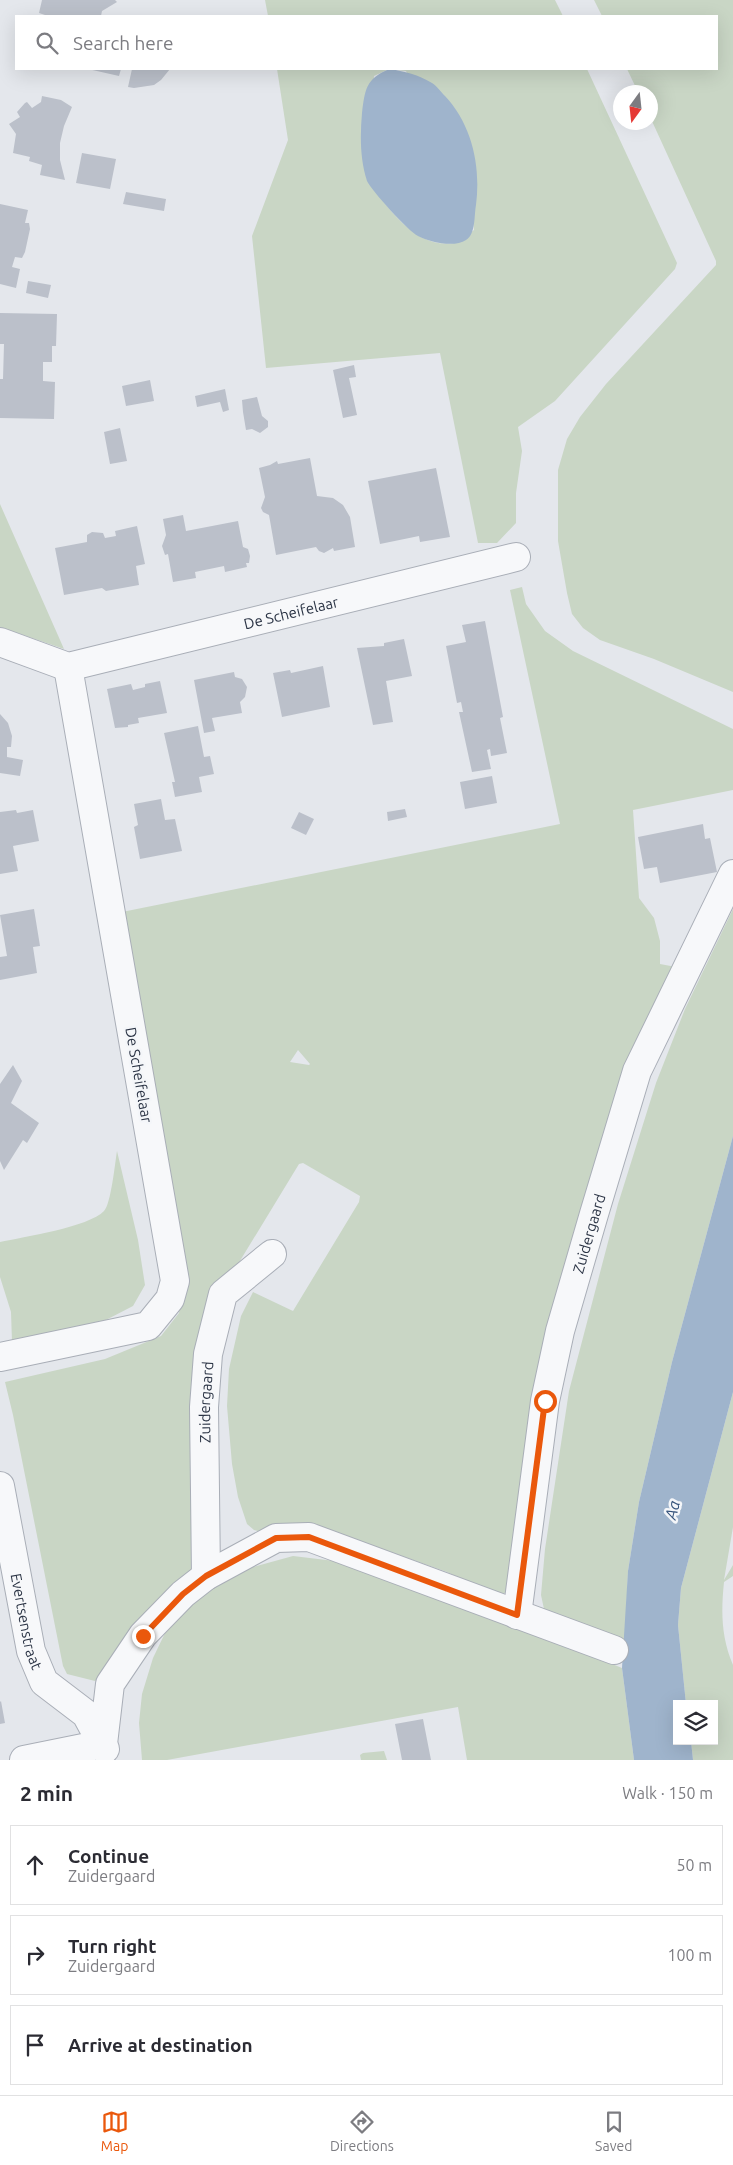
<!DOCTYPE html>
<html lang="en">
<head>
<meta charset="utf-8">
<style>
	body { margin:0; font-family:Ubuntu,sans-serif; background:#f2f2f3; color:#2b2b33 }
	.controls { position:absolute; right:15px; bottom:15px; display:grid; overflow:hidden; border-radius:0px; box-shadow:0 5px 20px #0002 }
	.controls button { width:45px; height:45px; display:grid; place-items:center; padding:0; border:0; border-bottom:1px solid #e1e1e2; background:#fff; color:#2b2b33; font:25px sans-serif }
	.compass { position:absolute; left:613px; top:85px; width:45px; height:45px; border-radius:50%; background:#fff; box-shadow:0 5px 20px #0002; rotate:195deg }
	.stop { position:absolute; width:15px; height:15px; margin:-11px; border:4px solid #ea580c; border-radius:50%; background:#fff }
	.stop.end { background:#ea580c; border-color:#fff; box-shadow:0 1px 5px #0008 }
	.list { margin:0; padding:0; list-style:none }
	h2 { display:flex; justify-content:space-between; align-items:center; height:65px; margin:0; padding:0 20px; font-size:21px }
	h2 small { font-size:16px; font-weight:400; color:#7c7c81 }
	.list li { display:grid; grid-template-columns:32px 1fr auto; gap:15px; align-items:center; box-sizing:border-box; height:80px; margin:0 10px 10px; padding:0 10px; border:1px solid #e1e1e2; border-radius:0px }
	.list b { display:block; font-size:19px; white-space:nowrap }
	.list p { margin:0; font-size:16px; white-space:nowrap; color:#7c7c81 }
	.list em { font-size:16px; font-style:normal; color:#7c7c81 }
	.icon { flex:none; width:28px; height:28px; fill:none; stroke:currentColor; stroke-width:2; stroke-linecap:round; stroke-linejoin:round }
	.map { position:relative; flex:none; width:733px; height:1760px; overflow:hidden }
	.search { position:absolute; background:#fff; box-shadow:0 5px 20px #0002; left:15px; right:15px; top:15px; height:55px; display:flex; align-items:center; gap:12px; box-sizing:border-box; padding:0 18px; border-radius:0px; color:#7c7c81; font-size:19px }
	.sheet { height:335px; background:#fff }
	nav { display:flex; justify-content:space-around; align-items:center; box-sizing:border-box; height:70px; border-top:1px solid #e1e1e2; background:#fff; font-size:14px; color:#7c7c81 }
	nav a { display:grid; justify-items:center; gap:2px }
	nav .on { color:#ea580c }
	.map>svg:first-child { display:block }
	.green { fill:#c9d6c5; fill-rule:evenodd }
	.water { fill:#9fb4cc }
	.building { fill:#bbc0ca }
	.lines { fill:none; stroke-linecap:round; stroke-linejoin:round }
	.street-casing { stroke:#a9aeb7; stroke-width:30 }
	.street { stroke:#f7f8fa; stroke-width:28 }
	.route { stroke:#ea580c; stroke-width:6 }
	.labels { text-anchor:middle; dominant-baseline:central; stroke-width:5; stroke-linejoin:round; paint-order:stroke }
	.street-label { font-size:15px; fill:#2b3445; stroke:#f4f6f9 }
	.water-label { font-size:16px; font-style:italic; fill:#34527a; stroke:#f4f6f9 }
</style>
</head>
<body>
<div class="map">
<svg width="733" height="1760" viewBox="0 0 733 1760">
	<rect width="100%" height="100%" fill="#e4e7ec"/>
	<path class="green" d="M265,0H555L563,16H268Z
		M594,0H733V692L654,659L600,640L583,628L572,614L567,593L558,541V470L567,439L580,417L606,384L716,265V261L651,119L650,92H638L627,69H717V16H602Z
		M277,69H587L677,263L675,269L555,401L518,427L522,451L516,493V523L497,543H478L440,353L266,368L252,236L288,140ZM389,69L406,71L473,220L474,230C468,234 460,242 454,243C415,249 389,208 368,182L374,76Z
		M0,504L64,649L0,627Z
		M522,587L526,604L545,631L573,651L733,729V790L633,810L639,898L654,918L660,941V964L676,967L565,1315L507,1593L493,1594L447,1572L374,1546L323,1536L273,1535L254,1530L247,1524L238,1497L232,1464L227,1406L229,1369L241,1316L253,1292L293,1311L359,1202L360,1196L303,1163L299,1164L232,1274L212,1323L196,1564L162,1601L111,1669L95,1681L67,1674L63,1666L13,1415L5,1382L105,1359L161,1336L179,1313L182,1281L112,914L560,824L510,590ZM298,1050L310,1064L309,1065L290,1062Z
		M733,909V1136L672,1362L639,1502L628,1571L625,1643L562,1621L544,1609L541,1595L545,1549L569,1391L618,1204L656,1083L685,1009Z
		M117,1151L138,1240L145,1285L133,1306L102,1322L12,1342L11,1312L0,1277V1242C23,1237 89,1227 104,1211C111,1204 115,1163 117,1151Z
		M733,1392V1527L724,1580L733,1565V1576L724,1582C721,1611 721,1637 733,1665V1760H693L691,1741H714V1704H686L678,1625L681,1588Z
		M293,1556L343,1562L454,1600L622,1668L634,1760H467L458,1707L167,1760H142L139,1723L142,1694L153,1658L166,1631L209,1586L239,1571Z
		M384,1751L387,1760H361L360,1755L363,1753Z"/>
	<path class="water" d="M389,69C404,71 419,75 432,83C437,86 441,92 445,96C472,125 481,166 476,205C474,215 476,234 466,240C454,248 430,242 418,236C409,232 371,190 367,181C360,159 360,136 362,113C365,89 366,79 389,69Z
		M733,1136V1392L681,1588L678,1625L686,1704H677V1741H691L693,1760H634L622,1668L628,1571L639,1502L672,1362Z"/>
	<path class="building" d="M42,0H115L117,2L102,11L101,16H48L39,13Z
		M88,69H121L119,76Z
		M132,69H170L161,80L154,85L134,88L128,87Z
		M42,96L61,100L72,107L64,126L60,143V160L65,180L40,175L42,165L29,161L30,157L13,153L16,134L9,124L20,117L17,112L25,103L27,102L32,108L41,102Z
		M82,153L116,159L110,189L76,183Z
		M126,192L166,199L164,211L123,204Z
		M0,204L28,210L25,223H29L30,229L25,252L22,258L15,257L12,267L20,269L16,288L0,284Z
		M28,281L51,285L48,298L26,293Z
		M0,313L57,314L56,346H52V362H43V381L55,382L54,419L0,418V379H3L4,344H0Z
		M354,365L356,377L349,378L357,415L343,418L333,370Z
		M150,380L154,401L126,406L122,386Z
		M225,389L229,410L223,412L220,402L197,407L195,396Z
		M257,397L262,416L268,421V427L260,433L252,429L246,430L243,412L242,400Z
		M120,428L127,461L110,464L104,432Z
		M310,458L317,496L333,498L343,505L350,517L355,547L334,551L333,548L324,553L319,551L316,547L276,555L269,515L263,512L261,508L265,497L259,468L270,465L277,461L278,464Z
		M436,468L450,537L420,542L419,536L380,544L368,481Z
		M183,515L186,531L238,521L243,547L248,549L250,556L249,563H246L247,567L225,572L224,566L195,572L196,578L173,582L168,554L165,555L162,546L166,535L163,519Z
		M137,526L145,564L136,566L139,585L106,591L102,588L64,595L55,548L87,542V535L92,532L103,533L105,538L116,536L115,531Z
		M485,621L503,717L500,718L507,753L491,756L490,749L487,750L491,769L472,772L459,712H463L461,702L457,703L446,646L466,642L462,625Z
		M404,639L412,676L386,681L393,722L373,725L357,648L384,646V643Z
		M323,666L330,707L282,717L273,673L290,670L291,673Z
		M234,672L235,677L242,679L247,687L245,697L240,702L242,713L212,718L215,731L204,733L194,680Z
		M160,681L167,713L138,718L139,723L128,725V727L115,728L107,689L131,684L133,690L145,687V684Z
		M0,714L8,723L12,736L11,747H7V757L23,760L20,776L0,773Z
		M198,726L204,757L210,756L214,774L199,777L202,792L175,797L172,782H175L164,733Z
		M492,776L497,803L465,809L460,782Z
		M161,799L165,820L175,819L182,851L140,859L134,827L138,825L134,804Z
		M405,809L407,817L388,821L387,812Z
		M16,810L17,813L33,810L39,841L13,846L18,871L0,874V812Z
		M299,812L314,819L306,835L291,828Z
		M703,824L705,839L710,838L717,872L660,883L657,867L644,869L638,837Z
		M34,909L40,946L33,947L37,973L0,980V957L7,956L0,915Z
		M13,1065L22,1081L11,1103L39,1123L27,1143L23,1140L4,1170L0,1161V1084Z
		M1,1701L5,1723L0,1724V1702Z
		M423,1719L431,1760H402L395,1724Z"/>
	<g class="lines">
		<g class="street-casing">
			<g id="street">
				<path id="s1" d="M0,642L68,667L516,557"/>
				<path d="M0,1357L148,1326L170,1299L175,1281L68,667"/>
				<path id="s2" d="M0,1486L31,1651L44,1682L86,1714L105,1749"/>
				<path id="s3" d="M206,1576L204,1407L208,1354L223,1294L272,1254"/>
				<path id="s4" d="M517,1615L545,1401L560,1331L594,1214L637,1071L733,874"/>
				<path d="M24,1760L103,1744L110,1684L143,1635L183,1594L206,1576L276,1538L309,1537L614,1650"/>
			</g>
		</g>
		<use href="#street" class="street"/>
	</g>
	<g class="lines">
		<path class="route" d="M143,1636L183,1594L206,1576L276,1538L309,1537L517,1615L545,1401"/>
	</g>
	<g class="labels">
		<g class="street-label">
			<text stroke="none"><textPath href="#s1" startOffset="302">De Scheifelaar</textPath></text>
			<text transform="translate(139 1075) rotate(80)">De Scheifelaar</text>
			<text stroke="none"><textPath href="#s4" startOffset="389">Zuidergaard</textPath></text>
			<text stroke="none"><textPath href="#s3" startOffset="174">Zuidergaard</textPath></text>
			<text stroke="none"><textPath href="#s2" startOffset="138">Evertsenstraat</textPath></text>
		</g>
		<g class="water-label">
			<text transform="translate(672 1510) rotate(-76)">Aa</text>
		</g>
	</g>
</svg>
<div class="controls">
<button><svg class="icon" aria-label="layers" viewBox="0 0 24 24"><path d="M12 4l9 5-9 5-9-5zM3 14l9 5 9-5"/></svg></button>
</div>
<svg class="compass" viewBox="-18 -18 36 36"><path d="M0-13l5 13h-10z" fill="#e53935"/><path d="M0 13l5-13h-10z" fill="#7c7c81"/></svg>
<div class="stop" style="left:545px;top:1401px"></div>
<div class="stop end" style="left:143px;top:1636px"></div>
<div class="search"><svg class="icon" aria-label="search" viewBox="0 0 24 24"><circle cx="10" cy="10" r="6"/><path d="M15 15l6 6"/></svg>Search here</div>
</div>
<section class="sheet">
<h2>2 min<small>Walk · 150 m</small></h2>
<ul class="list">
<li><svg class="icon" aria-label="ahead" viewBox="0 0 24 24"><path d="M12 20V5M6 11l6-6 6 6"/></svg><div><b>Continue</b><p>Zuidergaard</p></div><em>50 m</em></li>
<li><svg class="icon" aria-label="right" viewBox="0 0 24 24"><path d="M7 20v-9h11M14 6l5 5-5 5"/></svg><div><b>Turn right</b><p>Zuidergaard</p></div><em>100 m</em></li>
<li><svg class="icon" aria-label="arrive" viewBox="0 0 24 24"><path d="M6 21V4h12l-3 4 3 4H6"/></svg><div><b>Arrive at destination</b></div></li>
</ul>
</section>
<nav>
<a class="on"><svg class="icon" aria-label="map" viewBox="0 0 24 24"><path d="M3 6l6-2 6 2 6-2v14l-6 2-6-2-6 2zM9 4v14M15 6v14"/></svg>Map</a>
<a><svg class="icon" aria-label="directions" viewBox="0 0 24 24"><path d="M12 3l9 9-9 9-9-9zM9 14v-3h6M13 9l2 2-2 2"/></svg>Directions</a>
<a><svg class="icon" aria-label="saved" viewBox="0 0 24 24"><path d="M7 4h10v16l-5-4-5 4z"/></svg>Saved</a>
</nav>
</body>
</html>
